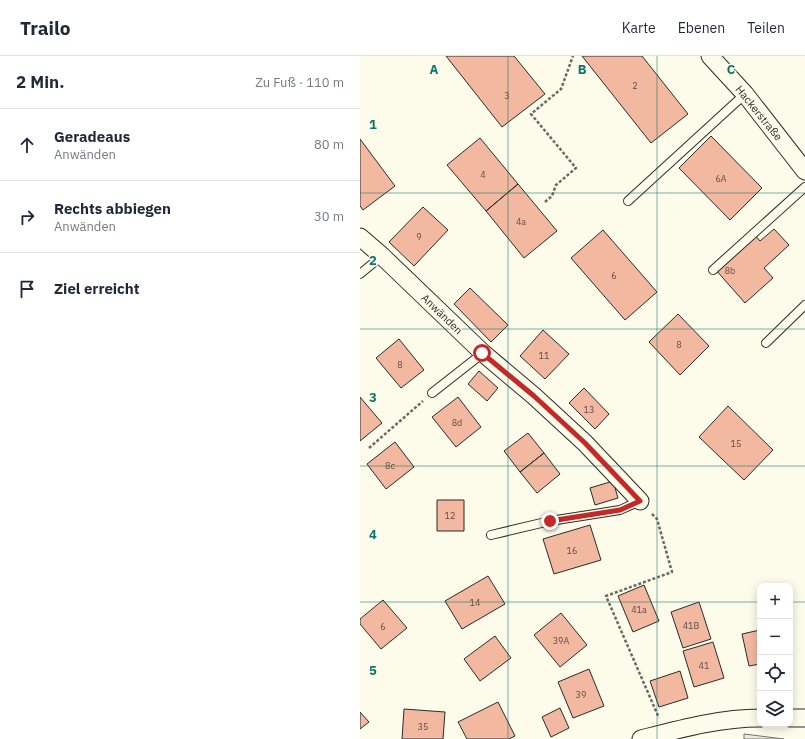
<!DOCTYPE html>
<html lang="de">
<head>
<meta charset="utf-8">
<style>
	body { margin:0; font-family:"IBM Plex Sans",sans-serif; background:#f2f2f3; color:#1f2937 }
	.controls { position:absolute; right:12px; bottom:12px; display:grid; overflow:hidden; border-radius:8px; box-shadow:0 2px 10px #0003 }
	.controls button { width:36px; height:36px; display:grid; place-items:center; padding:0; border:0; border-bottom:1px solid #e0e1e3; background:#fff; color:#1f2937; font:20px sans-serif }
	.stop { position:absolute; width:12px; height:12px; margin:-9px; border:3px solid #c62828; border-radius:50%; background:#fff }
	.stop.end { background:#c62828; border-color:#fff; box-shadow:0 1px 4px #0008 }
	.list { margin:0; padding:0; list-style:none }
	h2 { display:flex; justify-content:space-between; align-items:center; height:52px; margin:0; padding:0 16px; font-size:17px }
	h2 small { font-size:13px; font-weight:400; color:#747a83 }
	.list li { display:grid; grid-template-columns:26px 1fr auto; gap:12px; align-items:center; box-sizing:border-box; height:72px; padding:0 16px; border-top:1px solid #e0e1e3 }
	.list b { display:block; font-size:15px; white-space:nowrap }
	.list p { margin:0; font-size:13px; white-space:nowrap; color:#747a83 }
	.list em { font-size:13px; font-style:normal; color:#747a83 }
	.icon { flex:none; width:22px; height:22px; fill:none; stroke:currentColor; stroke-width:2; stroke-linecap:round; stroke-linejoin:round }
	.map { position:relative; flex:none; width:445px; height:683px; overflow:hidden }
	header { display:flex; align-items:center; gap:24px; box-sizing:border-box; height:56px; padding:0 20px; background:#fff; border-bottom:1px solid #e0e1e3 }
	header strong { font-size:19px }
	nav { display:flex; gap:22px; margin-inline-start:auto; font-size:14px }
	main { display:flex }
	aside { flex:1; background:#fff }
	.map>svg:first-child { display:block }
	.green { fill:#ecebdb; stroke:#74746e }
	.building { fill:#f2b8a0; stroke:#2b2b2b }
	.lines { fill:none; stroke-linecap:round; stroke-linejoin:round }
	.lane-casing { stroke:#2b2b2b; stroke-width:10 }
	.street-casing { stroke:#2b2b2b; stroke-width:19 }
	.path { stroke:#6a6964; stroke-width:2.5; stroke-dasharray:3 2; stroke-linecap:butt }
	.lane { stroke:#fdfbea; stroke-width:8 }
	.street { stroke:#fdfbea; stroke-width:17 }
	.route { stroke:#c62828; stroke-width:5 }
	.grid { fill:none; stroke:#0f766e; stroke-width:1; stroke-opacity:0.55 }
	.labels { text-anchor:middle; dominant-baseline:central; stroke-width:3; stroke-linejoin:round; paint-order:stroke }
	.number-label { font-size:9px; fill:#5d4e48 }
	.street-label { font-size:11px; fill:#2b2b2b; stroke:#fdfbea }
	.grid-label { font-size:13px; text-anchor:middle; font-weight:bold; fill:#0f766e; stroke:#fdfbea; stroke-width:3; stroke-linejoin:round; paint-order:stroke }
</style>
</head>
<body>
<header>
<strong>Trailo</strong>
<nav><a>Karte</a><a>Ebenen</a><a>Teilen</a></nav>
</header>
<main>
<aside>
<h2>2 Min.<small>Zu Fuß · 110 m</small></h2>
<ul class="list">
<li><svg class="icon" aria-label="ahead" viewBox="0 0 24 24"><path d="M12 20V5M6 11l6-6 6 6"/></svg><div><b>Geradeaus</b><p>Anwänden</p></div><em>80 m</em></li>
<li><svg class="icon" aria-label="right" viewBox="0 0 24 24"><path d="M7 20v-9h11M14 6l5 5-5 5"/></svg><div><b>Rechts abbiegen</b><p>Anwänden</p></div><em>30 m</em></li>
<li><svg class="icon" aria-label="arrive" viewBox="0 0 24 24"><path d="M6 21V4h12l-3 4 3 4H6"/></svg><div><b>Ziel erreicht</b></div></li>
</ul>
</aside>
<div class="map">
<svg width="445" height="683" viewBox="0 0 445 683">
	<rect width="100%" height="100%" fill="#fdfbea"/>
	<path class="green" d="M384,678L424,683H384Z"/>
	<path class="building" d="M86,0H154L185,38L142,71Z
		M222,0H282L328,58L291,87Z
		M351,80L402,132L370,164L319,112Z
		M120,82L158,128L126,155L87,109Z
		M0,83L35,130L3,154L0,150Z
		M158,128L197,175L164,202L126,155Z
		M63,151L88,174L54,210L29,186Z
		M414,173L429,189L404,212L413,222L385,247L355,213L394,178L400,185Z
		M243,174L297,236L265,264L211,202Z
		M110,232L148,269L131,286L94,248Z
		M318,258L349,290L320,319L289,286Z
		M183,274L209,298L185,323L160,300Z
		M39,283L64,314L41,332L16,302Z
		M119,315L138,332L127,345L108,328Z
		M224,332L249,358L235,373L209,347Z
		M0,341L22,367L0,385Z
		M98,341L121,371L96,391L72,361Z
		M368,350L413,394L384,424L339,381Z
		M168,377L184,397L160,416L144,395Z
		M35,386L54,411L26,433L7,408Z
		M184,397L200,418L177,437L160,416Z
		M253,425L258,442L235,449L230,432Z
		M77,444H104V475H77Z
		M230,469L241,504L194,518L183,483Z
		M128,520L145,548L102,573L85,545Z
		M284,529L299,565L273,576L258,540Z
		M23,544L47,572L21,593L0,568V563Z
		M339,546L351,583L323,592L311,556Z
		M201,557L227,589L200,611L174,579Z
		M400,574V608L389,610L382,578Z
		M135,580L151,602L120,625L104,603Z
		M353,586L364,622L334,631L323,595Z
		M229,613L244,650L213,662L198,626Z
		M320,615L328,642L299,651L290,625Z
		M138,646L155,680L149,683H107L98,666Z
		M200,652L209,672L191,681L182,661Z
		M44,653L85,656L83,683H42Z
		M0,656L9,666L0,673Z"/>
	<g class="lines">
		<g class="lane-casing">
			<path id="lane" d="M268,145L385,38
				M353,214L445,131
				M0,218L22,200
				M406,287L445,249
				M72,337L123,297
				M131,479L190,465L260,454L280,445"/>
		</g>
		<g class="street-casing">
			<path id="street" d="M350,0L385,38L445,115
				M0,181L22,200L123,297L174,340L225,387L280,445
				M430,662H445
				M281,683C320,673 360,662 400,662"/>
		</g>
		<path class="path" d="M185,146L192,140L196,129L216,112L171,58L201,33L213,0
			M9,392L63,345
			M292,458L297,463L312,516L246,540L299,662"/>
		<use href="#lane" class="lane"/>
		<use href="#street" class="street"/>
	</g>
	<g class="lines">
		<path class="route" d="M122,297L174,340L225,387L280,445L260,454L190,465"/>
	</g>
	<path class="grid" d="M148,0V683M297,0V683M0,137H445M0,273H445M0,410H445M0,546H400M430,546H445"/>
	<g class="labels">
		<g class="number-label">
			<text x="275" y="29">2</text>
			<text x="147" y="39">3</text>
			<text x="123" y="118">4</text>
			<text x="361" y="122">6A</text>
			<text x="161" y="165">4a</text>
			<text x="59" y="180">9</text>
			<text x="370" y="214">8b</text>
			<text x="254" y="219">6</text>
			<text x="319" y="288">8</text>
			<text x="184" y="299">11</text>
			<text x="40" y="308">8</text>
			<text x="229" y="353">13</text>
			<text x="97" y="366">8d</text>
			<text x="376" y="387">15</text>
			<text x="30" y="409">8c</text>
			<text x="90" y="459">12</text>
			<text x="212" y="494">16</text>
			<text x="115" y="546">14</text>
			<text x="279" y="553">41a</text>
			<text x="331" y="569">41B</text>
			<text x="23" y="570">6</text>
			<text x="201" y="584">39A</text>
			<text x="344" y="609">41</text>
			<text x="221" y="638">39</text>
			<text x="63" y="670">35</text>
		</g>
		<g class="street-label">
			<text transform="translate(399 57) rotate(51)">Hackerstraße</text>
			<text transform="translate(82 258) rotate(44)">Anwänden</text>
		</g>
	</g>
	<g class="grid-label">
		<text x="74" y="18">A</text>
		<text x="222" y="18">B</text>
		<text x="371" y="18">C</text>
		<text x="13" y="73">1</text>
		<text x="13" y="209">2</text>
		<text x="13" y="346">3</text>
		<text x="13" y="483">4</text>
		<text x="13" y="619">5</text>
	</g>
</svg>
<div class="controls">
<button>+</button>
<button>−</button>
<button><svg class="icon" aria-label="locate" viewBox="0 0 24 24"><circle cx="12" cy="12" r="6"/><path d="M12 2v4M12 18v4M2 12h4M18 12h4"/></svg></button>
<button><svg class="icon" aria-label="layers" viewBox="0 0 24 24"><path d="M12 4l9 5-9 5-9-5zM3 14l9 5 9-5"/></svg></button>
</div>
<div class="stop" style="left:122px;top:297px"></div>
<div class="stop end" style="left:190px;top:465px"></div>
</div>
</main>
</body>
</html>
